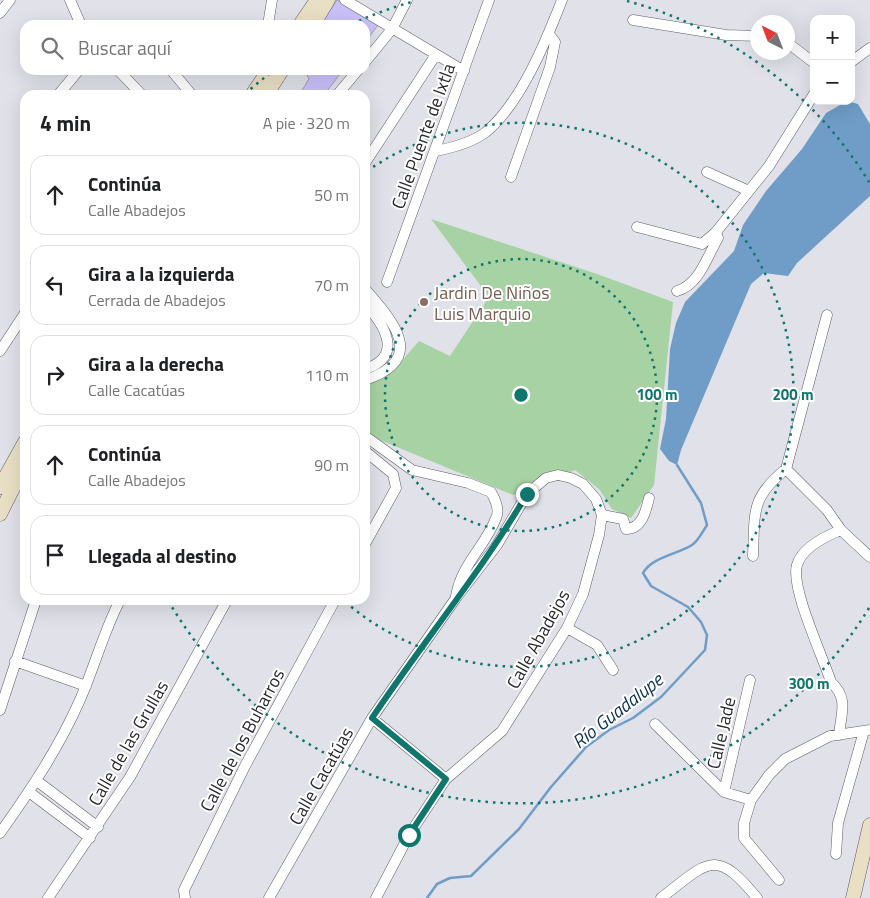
<!DOCTYPE html>
<html lang="es">
<head>
<meta charset="utf-8">
<style>
	body { margin:0; font-family:"Titillium Web",sans-serif; background:#f2f2f2; color:#202124 }
	.controls { position:absolute; right:15px; top:15px; display:grid; overflow:hidden; border-radius:10px; box-shadow:0 5px 20px #0002 }
	.controls button { width:45px; height:45px; display:grid; place-items:center; padding:0; border:0; border-bottom:1px solid #e0e0e0; background:#fff; color:#202124; font:25px sans-serif }
	.compass { position:absolute; left:750px; top:15px; width:45px; height:45px; border-radius:50%; background:#fff; box-shadow:0 5px 20px #0002; rotate:318deg }
	.stop { position:absolute; width:15px; height:15px; margin:-11px; border:4px solid #0f766e; border-radius:50%; background:#fff }
	.stop.end { background:#0f766e; border-color:#fff; box-shadow:0 1px 5px #0008 }
	.list { margin:0; padding:0; list-style:none }
	h2 { display:flex; justify-content:space-between; align-items:center; height:65px; margin:0; padding:0 20px; font-size:21px }
	h2 small { font-size:16px; font-weight:400; color:#757577 }
	.list li { display:grid; grid-template-columns:32px 1fr auto; gap:15px; align-items:center; box-sizing:border-box; height:80px; margin:0 10px 10px; padding:0 10px; border:1px solid #e0e0e0; border-radius:15px }
	.list b { display:block; font-size:19px; white-space:nowrap }
	.list p { margin:0; font-size:16px; white-space:nowrap; color:#757577 }
	.list em { font-size:16px; font-style:normal; color:#757577 }
	.icon { flex:none; width:28px; height:28px; fill:none; stroke:currentColor; stroke-width:2; stroke-linecap:round; stroke-linejoin:round }
	.map { position:relative; flex:none; width:870px; height:898px; overflow:hidden }
	.search { position:absolute; background:#fff; box-shadow:0 5px 20px #0002; left:20px; top:20px; width:350px; height:55px; display:flex; align-items:center; gap:12px; box-sizing:border-box; padding:0 18px; border-radius:15px; color:#757577; font-size:19px }
	.panel { position:absolute; background:#fff; box-shadow:0 5px 20px #0002; left:20px; top:90px; width:350px; height:515px; border-radius:15px }
	.map>svg:first-child { display:block }
	.green { fill:#a7d2a3 }
	.water { fill:#6f9dc7 }
	.lines { fill:none; stroke-linecap:round; stroke-linejoin:round }
	.stream { stroke:#6f9dc7; stroke-width:2.5 }
	.building { fill:#cac1fa; stroke:#a3a2a9 }
	.street-casing { stroke:#5e5f66; stroke-width:11 }
	.secondary-casing { stroke:#5e5f66; stroke-width:15 }
	.street { stroke:#fff; stroke-width:10 }
	.secondary { stroke:#e9dfc4; stroke-width:14 }
	.route { stroke:#0f766e; stroke-width:6 }
	.ring { fill:none; stroke:#0f766e; stroke-width:2.5; stroke-dasharray:2.5 5 }
	.education-dot { fill:#8d6e63; stroke:#fff; stroke-width:2 }
	.labels { text-anchor:middle; dominant-baseline:central; stroke-width:4; stroke-linejoin:round; paint-order:stroke }
	.street-label { font-size:18px; fill:#29292d; stroke:#fff }
	.education-label { font-size:18px; fill:#785e54; stroke:#fff; text-anchor:start }
	.water-label { font-size:19px; font-style:italic; fill:#113552; stroke:#fff }
	.centre { fill:#0f766e; stroke:#fff; stroke-width:2.5 }
	.ring-label { font-size:15px; text-anchor:middle; font-weight:bold; fill:#0f766e; stroke:#fff; stroke-width:4; stroke-linejoin:round; paint-order:stroke }
</style>
</head>
<body>
<div class="map">
<svg width="870" height="898" viewBox="0 0 870 898">
	<rect width="100%" height="100%" fill="#e0e1e9"/>
	<path class="green" d="M431,219L600,275L673,302L654,485L631,518L612,509L599,489L575,470L513,495L368,435L365,430V380L401,362L419,341L450,356L489,297Z"/>
	<path class="water" d="M847,101L858,104L870,124V196L797,263L788,276L764,273L751,284L681,450L677,465L669,461L660,449L666,419L670,349L676,323L685,302L734,251L743,225L766,191L802,149L826,113Z"/>
	<g class="lines">
		<path class="stream" d="M427,898L437,884L450,878L471,876L519,829L551,787L586,747L609,730L633,718L661,697L705,650L707,635L701,622L688,607L651,586L643,573C652,557 678,554 692,545C698,541 703,531 707,525L701,503L677,465"/>
	</g>
	<path class="building" d="M337,0L379,24L365,42V25H320Z
		M304,70H343L324,95H299L309,79Z"/>
	<g class="lines">
		<g class="street-casing">
			<path id="street" d="M70,0L81,25
				M345,0L464,71
				M0,13L10,0
				M633,20L726,35L758,36
				M268,25L272,0
				M788,43L814,63
				M365,62L392,29L407,0
				M851,62L870,48
				M118,70L142,95
				M171,70L192,95
				M58,95L79,70
				M337,95L358,70
				M436,151C451,148 473,142 486,132C521,103 546,41 562,0
				M365,163L435,56
				M707,172L749,191
				M511,177L550,67L555,42L549,34
				M637,227L702,244L716,232
				M387,282L489,0
				M365,289C394,322 427,359 365,380
				M677,291C699,285 707,257 718,238L716,232L769,166L814,94
				M365,304C385,325 404,357 365,369
				M0,351L25,313
				M365,436L412,470L468,483L491,492C495,499 500,510 496,518C485,547 462,563 456,596
				M365,451L393,474L396,488L365,544
				M786,469L827,315
				M602,515L623,519L626,529C642,529 646,511 649,498
				M753,556C755,513 750,498 786,469L827,510L841,530L870,557
				M567,628L597,645L613,670
				M15,661L86,686
				M0,710L36,600
				M372,718L446,779
				M655,724L724,792L751,800
				M839,735C841,713 849,699 831,682C823,657 790,587 797,565C802,548 826,536 841,530
				M37,781L98,827
				M29,792L90,838
				M724,792L750,680
				M0,833C30,791 58,749 79,702C94,669 103,633 120,600
				M836,854L838,823L864,731
				M779,880L744,838V823L751,800L769,775L785,759L830,736L870,730
				M48,898L130,777L227,600
				M185,898L184,890L245,766L335,600
				M269,898L372,718L456,598L497,545L527,494L546,478L558,475L571,478L583,484L596,499L602,515L599,535L583,594L567,628L502,731L446,779L409,835L376,898
				M661,898C707,863 715,846 757,898"/>
		</g>
		<g class="secondary-casing">
			<path id="secondary" d="M300,25L317,0
				M313,25L328,0
				M252,95L269,70
				M266,95L282,70
				M0,487L25,442
				M0,514L25,464
				M853,898L870,825"/>
		</g>
		<use href="#street" class="street"/>
		<use href="#secondary" class="secondary"/>
	</g>
	<g class="lines">
		<path class="route" d="M409,835L446,779L372,718C423,642 481,572 527,494"/>
	</g>
	<g class="ring">
		<circle cx="521" cy="395" r="136"/>
		<path d="M367 171A272 272 0 1 1 343 600"/>
		<path d="M869 608A408 408 0 0 1 169 602M245 94A408 408 0 0 1 273 71M352 24A408 408 0 0 1 415 1M627 1A408 408 0 0 1 869 182"/>
	</g>
	<circle class="education-dot" cx="424" cy="302" r="5"/>
	<g class="labels">
		<g class="street-label">
			<text transform="translate(423 136) rotate(-70)">Calle Puente de Ixtla</text>
			<text transform="translate(538 639) rotate(-61)">Calle Abadejos</text>
			<text transform="translate(721 733) rotate(-77)">Calle Jade</text>
			<text transform="translate(242 740) rotate(-62)">Calle de los Buharros</text>
			<text transform="translate(128 743) rotate(-60)">Calle de las Grullas</text>
			<text transform="translate(321 776) rotate(-60)">Calle Cacatúas</text>
		</g>
		<g class="education-label">
			<text x="434" y="292">Jardin De Niños<tspan x="434" dy="21">Luis Marquio</tspan></text>
		</g>
		<g class="water-label">
			<text transform="translate(617 710) rotate(-38)">Río Guadalupe</text>
		</g>
	</g>
	<circle cx="521" cy="395" r="8" class="centre"/>
	<g class="ring-label">
		<text x="657" y="400">100 m</text>
		<text x="793" y="400">200 m</text>
		<text x="809" y="689">300 m</text>
	</g>
</svg>
<div class="controls">
<button>+</button>
<button>−</button>
</div>
<svg class="compass" viewBox="-18 -18 36 36"><path d="M0-13l5 13h-10z" fill="#e53935"/><path d="M0 13l5-13h-10z" fill="#757577"/></svg>
<div class="stop" style="left:409px;top:835px"></div>
<div class="stop end" style="left:527px;top:494px"></div>
<div class="search"><svg class="icon" aria-label="search" viewBox="0 0 24 24"><circle cx="10" cy="10" r="6"/><path d="M15 15l6 6"/></svg>Buscar aquí</div>
<section class="panel">
<h2>4 min<small>A pie · 320 m</small></h2>
<ul class="list">
<li><svg class="icon" aria-label="ahead" viewBox="0 0 24 24"><path d="M12 20V5M6 11l6-6 6 6"/></svg><div><b>Continúa</b><p>Calle Abadejos</p></div><em>50 m</em></li>
<li><svg class="icon" aria-label="left" viewBox="0 0 24 24"><path d="M17 20v-9H6M10 6l-5 5 5 5"/></svg><div><b>Gira a la izquierda</b><p>Cerrada de Abadejos</p></div><em>70 m</em></li>
<li><svg class="icon" aria-label="right" viewBox="0 0 24 24"><path d="M7 20v-9h11M14 6l5 5-5 5"/></svg><div><b>Gira a la derecha</b><p>Calle Cacatúas</p></div><em>110 m</em></li>
<li><svg class="icon" aria-label="ahead" viewBox="0 0 24 24"><path d="M12 20V5M6 11l6-6 6 6"/></svg><div><b>Continúa</b><p>Calle Abadejos</p></div><em>90 m</em></li>
<li><svg class="icon" aria-label="arrive" viewBox="0 0 24 24"><path d="M6 21V4h12l-3 4 3 4H6"/></svg><div><b>Llegada al destino</b></div></li>
</ul>
</section>
</div>
</body>
</html>
